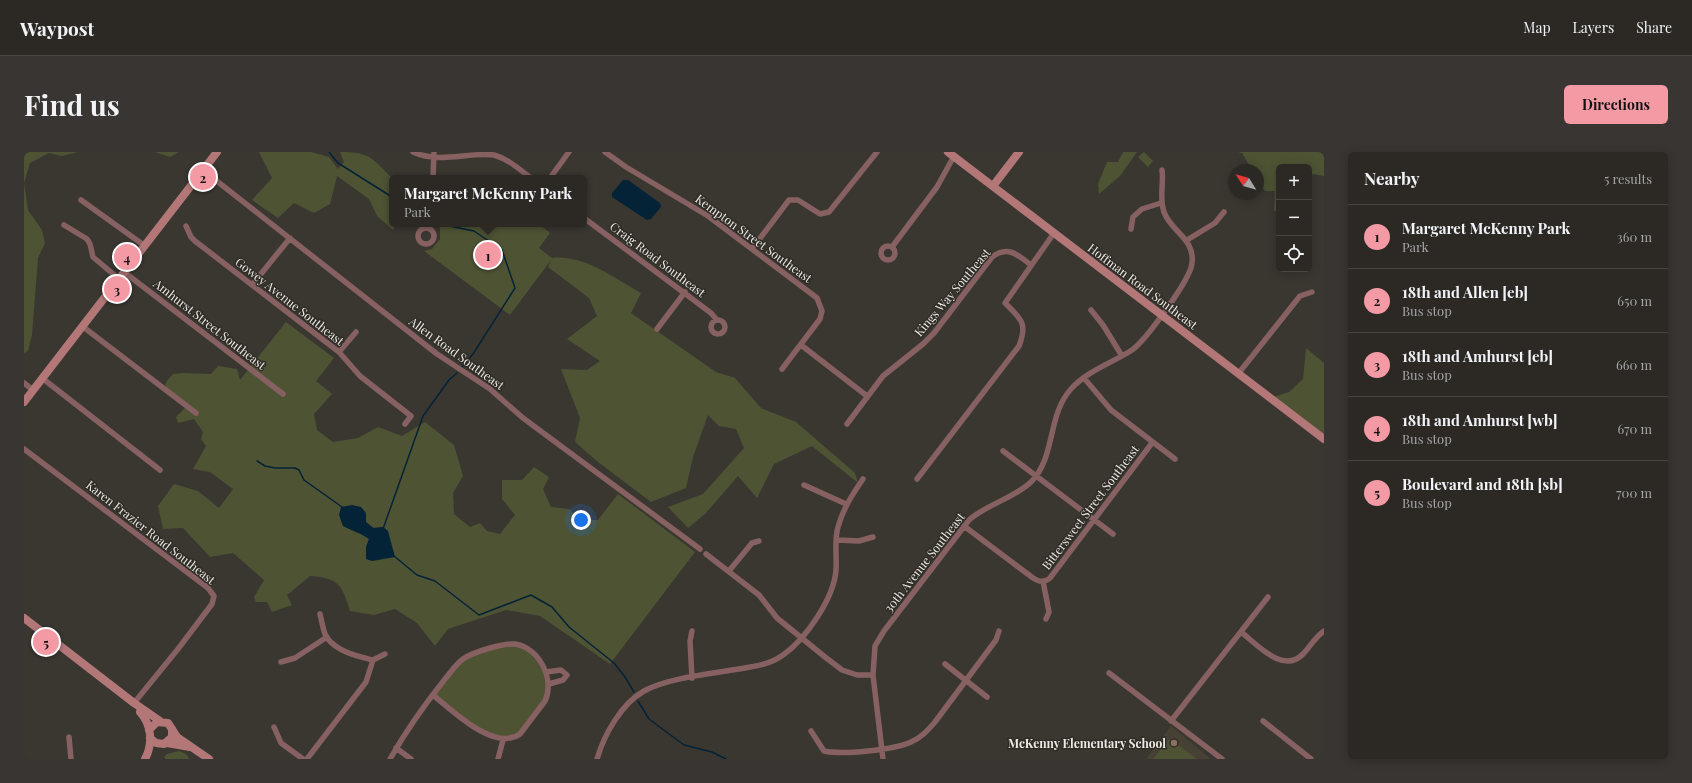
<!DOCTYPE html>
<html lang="en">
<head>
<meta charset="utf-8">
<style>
	body { margin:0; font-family:"Playfair Display",serif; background:#383532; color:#f1f3f6 }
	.controls { position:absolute; right:12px; top:12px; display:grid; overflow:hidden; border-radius:6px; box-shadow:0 2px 10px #0003 }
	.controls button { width:36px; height:36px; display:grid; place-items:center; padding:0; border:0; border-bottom:1px solid #484542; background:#2c2925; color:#f1f3f6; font:20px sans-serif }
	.compass { position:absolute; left:1204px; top:12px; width:36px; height:36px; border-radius:50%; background:#2c2925; box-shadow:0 2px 10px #0003; rotate:307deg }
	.you { position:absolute; left:557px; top:368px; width:14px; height:14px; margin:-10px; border:3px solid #fff; border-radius:50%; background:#1a73e8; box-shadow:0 0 0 6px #1a73e833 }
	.badge { display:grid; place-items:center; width:26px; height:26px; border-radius:50%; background:#f49aa5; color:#111; font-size:13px; font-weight:700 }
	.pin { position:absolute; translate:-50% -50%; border:2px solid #fff; box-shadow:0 1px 4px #0006 }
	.popup { position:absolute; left:365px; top:23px; width:198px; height:52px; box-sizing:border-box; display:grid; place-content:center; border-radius:6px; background:#2c2925; filter:drop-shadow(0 1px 3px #0005); font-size:13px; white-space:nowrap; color:#a6a6a7 }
	.popup b { font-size:15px; color:#f1f3f6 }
	.popup::after { content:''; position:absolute; left:50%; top:100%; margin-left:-8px; border:8px solid transparent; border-top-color:#2c2925 }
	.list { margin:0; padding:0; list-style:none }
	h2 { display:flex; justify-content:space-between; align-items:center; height:52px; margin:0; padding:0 16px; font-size:17px }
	h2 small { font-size:13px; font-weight:400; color:#a6a6a7 }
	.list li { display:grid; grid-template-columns:26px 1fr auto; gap:12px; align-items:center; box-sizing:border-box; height:64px; padding:0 16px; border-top:1px solid #484542 }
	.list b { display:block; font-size:15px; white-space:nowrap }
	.list p { margin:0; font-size:13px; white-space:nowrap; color:#a6a6a7 }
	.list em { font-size:13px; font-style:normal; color:#a6a6a7 }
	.icon { flex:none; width:22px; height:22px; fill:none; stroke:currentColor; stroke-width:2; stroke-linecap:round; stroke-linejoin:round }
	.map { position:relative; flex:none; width:1300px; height:607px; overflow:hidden; border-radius:6px }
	header { display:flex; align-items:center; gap:24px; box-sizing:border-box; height:56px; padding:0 20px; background:#2c2925; border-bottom:1px solid #484542 }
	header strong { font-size:19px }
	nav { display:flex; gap:22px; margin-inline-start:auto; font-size:14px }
	.intro { display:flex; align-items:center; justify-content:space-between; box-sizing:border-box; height:96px; padding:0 24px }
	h1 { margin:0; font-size:28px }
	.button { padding:10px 18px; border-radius:6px; background:#f49aa5; color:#111; font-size:14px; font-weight:700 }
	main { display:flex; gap:24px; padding:0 24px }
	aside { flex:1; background:#2c2925; border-radius:6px; box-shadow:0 2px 10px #0003 }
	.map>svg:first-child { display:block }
	.built { fill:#464134 }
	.green { fill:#4e5334; fill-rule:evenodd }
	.water { fill:#042337 }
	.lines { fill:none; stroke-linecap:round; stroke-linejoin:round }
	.stream { stroke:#042337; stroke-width:1.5 }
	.street { stroke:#876161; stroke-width:5.5 }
	.secondary { stroke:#b37778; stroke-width:8 }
	.education-dot { fill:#8d6e63; stroke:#302d27; stroke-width:1.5 }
	.labels { text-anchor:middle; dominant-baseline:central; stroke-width:3; stroke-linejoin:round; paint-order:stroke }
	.street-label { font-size:12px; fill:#ebe9e5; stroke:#302d27 }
	.poi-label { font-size:12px; font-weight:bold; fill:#ebe9e5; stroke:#302d27; text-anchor:end }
</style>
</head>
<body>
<header>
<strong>Waypost</strong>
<nav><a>Map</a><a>Layers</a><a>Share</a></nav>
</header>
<div class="intro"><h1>Find us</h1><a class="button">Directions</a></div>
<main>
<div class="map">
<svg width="1300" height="607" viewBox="0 0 1300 607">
	<rect width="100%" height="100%" fill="#3a3731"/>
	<path class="built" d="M1147,574L1187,607H1122Z"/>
	<path class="green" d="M0,0H54L38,4L25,1L6,11L0,31L4,58L18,78L21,91L14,106L8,183L4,199L0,201Z
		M131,0H155L146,5Z
		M235,0H287L305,5L314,17L320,10L316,0C346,0 348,6 368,26V72H371L369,78L353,64L345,47L313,24L306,52L290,61L270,51L254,66L228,48L248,26Z
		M1099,0H1113L1096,24L1075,42L1074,32L1083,10H1094Z
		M1120,0L1129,9L1124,15L1114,5Z
		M1214,0H1300V24L1289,22L1285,28V15H1255V60L1250,59L1251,39H1241L1234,27V18H1228L1218,1Z
		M416,72H515L526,81L515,96L528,106C559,102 592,127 617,141L607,161L692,220L711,226L737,256L772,270L831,321L834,331L788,294L750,312L733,346L714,324L682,361L664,376L644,355L679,342L720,296L712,277L695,274L684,263L669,305L662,336L627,350L574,310L551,290L556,266L537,217L563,218L576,209L543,187L573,164L565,146L524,115L527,108L486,163L400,99L408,97L416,87Z
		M262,170L310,206L292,229L308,242L290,262L293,278L309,290L334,286L354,275L378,284L401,270L430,293L439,324L429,341L430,362L446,375L456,371L463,379L476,382L491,363L478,347V328H498L510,315L525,325L519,337L527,355L545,357L556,368H574L594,342L671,400L586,512L516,464L482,458L424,477L411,494L393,471L371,457L350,463L326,459C318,433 315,426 286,424L263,443L268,453L248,460L243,450H232L230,445L240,428L209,401L186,405L159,376L139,377L134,354L150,332L174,339L195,356L209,337L186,320L169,317L182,294L177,287L179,280L170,267L154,271L152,265L163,254L141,237L142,230L149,222L159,221L187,222L194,214L213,217L216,228ZM342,361V370L350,376L359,375L364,379L366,390L342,395L345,387L338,382Z
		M1282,196L1300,211V287L1246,246L1265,240L1279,227Z
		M485,492C519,500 518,513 524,543L491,585L462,582L409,543L441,505Z
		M1144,588H1148L1173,607H1129Z
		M155,599L162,602L166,607H142L140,605L143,602Z"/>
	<path class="water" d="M599,28H604L636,51L637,55L627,67L623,68L588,45V41Z
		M328,353L337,355L342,361V370L349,376L359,375L364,379L371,405L348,409L342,407V395L345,387C337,381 328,379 319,374L315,363L317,355Z"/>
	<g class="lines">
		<path class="stream" d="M305,0L314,11L368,45
			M425,74L450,79L478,98L491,136L449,202L438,215
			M233,309L241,314L251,316H271L275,318L280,328L318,355
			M359,377L399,264L425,228L433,221
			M370,404L393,423L411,429L455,463L507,443L528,455L545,475L590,511L601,525L610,540
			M614,549L625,567L660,593L688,600L702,607"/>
		<path class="street" d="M389,0C415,12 443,0 470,3C484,7 495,17 507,26
			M581,0L602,15L684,64L793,146L798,159L796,167L758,217
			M180,19L413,202L466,237L499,266L676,397
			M409,26L410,0
			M526,26L545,0
			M57,48L121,94
			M560,66L687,161L692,167
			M40,73L63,87L66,92L69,105L95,127
			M162,74L167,85L171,89L315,200L336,224L387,264L381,272
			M394 84a8 8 0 1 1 16 0a8 8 0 1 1-16 0Z
			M1107,77L1109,65L1118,57L1137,51
			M1163,88L1191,71L1200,60
			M857 101a7 7 0 1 1 14 0a7 7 0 1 1-14 0Z
			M868,95L913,35L930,4
			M728,97L765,48H774L796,62L805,60L853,0
			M100,120L259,242
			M228,133L266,86
			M1067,158L1079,173L1098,204
			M687 175a7 7 0 1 1 14 0a7 7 0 1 1-14 0Z
			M58,174L172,261
			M633,177L661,140
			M777,193L843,244
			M315,200L332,180
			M1214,222L1276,144L1288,140
			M18,226L136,318
			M1060,226L1087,258L1151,307
			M0,231L9,238
			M823,272L859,224L899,192L910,181L968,105C984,93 994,103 1007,113
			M0,297L184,436L190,444L188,452L154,497L110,551
			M979,299L1089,382
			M893,327L995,194C1004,171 997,167 981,151L1030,81
			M780,333L822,352
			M940,374L1009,426C1015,430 1020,431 1026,426L1128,291
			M813,388L835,389L849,385
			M682,402L735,443L753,466L801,505L818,518L833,523H849
			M705,419L728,391L735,389
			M1019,429L1025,460L1022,467
			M296,462C298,469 299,480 303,486C314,500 333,504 349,508
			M668,479L666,489L668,526
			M1217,480C1233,492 1259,523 1279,502C1286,495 1291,485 1300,479
			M257,510L271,506L303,485
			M921,512L963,545
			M522,520L537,518L543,523L539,528L525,532
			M1085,521L1198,607
			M1147,569L1244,445
			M1239,569L1287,607
			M250,575L257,591L279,607
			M787,579L800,599C819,603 869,598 887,590C897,586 904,578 911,570L972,488L975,479
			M45,585L47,607
			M372,596L387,607
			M283,607L342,530L349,508L361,502
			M366,607C382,579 401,552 421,527C427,520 432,512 439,507C449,500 479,491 491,492C516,496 531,528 521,549L496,582C470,600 429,559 409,543
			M474,607L479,588
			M573,607C580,583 597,552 620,539C641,527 683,522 708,518C726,515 744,514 759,503C782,487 810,446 812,418C813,404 810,388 814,375C819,357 828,343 839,327
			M859,607L849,523L851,494L860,479L945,368C963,352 989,347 1007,330C1032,305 1023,263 1047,237C1063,219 1088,211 1108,198C1121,189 1167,127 1168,111C1171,86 1147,80 1140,60C1135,46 1140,32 1138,18"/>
		<path class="secondary" d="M924,0L1300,287
			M969,34L995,0
			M0,250L193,0
			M0,466L110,551L136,569
			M116,560C128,573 129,592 121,607
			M125,578L133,570L144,571L153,585L185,607
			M126,586L132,591L140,592L148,585V577
			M143,591L166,595"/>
	</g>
	<circle class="education-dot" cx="1150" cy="591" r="4"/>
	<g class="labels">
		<g class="street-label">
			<text transform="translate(730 86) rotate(36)">Kempton Street Southeast</text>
			<text transform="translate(634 107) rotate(37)">Craig Road Southeast</text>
			<text transform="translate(1119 134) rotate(37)">Hoffman Road Southeast</text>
			<text transform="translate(928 140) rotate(-50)">Kings Way Southeast</text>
			<text transform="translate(266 149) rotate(38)">Gowey Avenue Southeast</text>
			<text transform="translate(186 172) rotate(38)">Amhurst Street Southeast</text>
			<text transform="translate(433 201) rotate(36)">Allen Road Southeast</text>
			<text transform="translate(1066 355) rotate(-53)">Bittersweet Street Southeast</text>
			<text transform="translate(127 380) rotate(38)">Karen Frazier Road Southeast</text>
			<text transform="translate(900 410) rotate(-52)">30th Avenue Southeast</text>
		</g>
		<g class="poi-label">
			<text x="1142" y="591">McKenny Elementary School</text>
		</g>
	</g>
</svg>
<div class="controls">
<button>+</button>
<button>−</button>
<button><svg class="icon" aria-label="locate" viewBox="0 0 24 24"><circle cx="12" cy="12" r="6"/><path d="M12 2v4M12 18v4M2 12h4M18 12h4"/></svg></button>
</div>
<svg class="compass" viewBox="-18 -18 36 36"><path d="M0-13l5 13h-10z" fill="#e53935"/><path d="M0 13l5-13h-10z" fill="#a6a6a7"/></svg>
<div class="you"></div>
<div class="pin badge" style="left:464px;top:103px">1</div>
<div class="popup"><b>Margaret McKenny Park</b>Park</div>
<div class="pin badge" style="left:179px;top:25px">2</div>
<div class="pin badge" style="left:93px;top:137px">3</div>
<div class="pin badge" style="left:103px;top:105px">4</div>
<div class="pin badge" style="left:22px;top:490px">5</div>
</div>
<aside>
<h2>Nearby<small>5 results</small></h2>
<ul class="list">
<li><span class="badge">1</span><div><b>Margaret McKenny Park</b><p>Park</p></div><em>360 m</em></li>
<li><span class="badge">2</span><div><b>18th and Allen [eb]</b><p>Bus stop</p></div><em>650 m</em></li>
<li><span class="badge">3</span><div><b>18th and Amhurst [eb]</b><p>Bus stop</p></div><em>660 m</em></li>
<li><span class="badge">4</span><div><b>18th and Amhurst [wb]</b><p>Bus stop</p></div><em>670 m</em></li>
<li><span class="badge">5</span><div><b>Boulevard and 18th [sb]</b><p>Bus stop</p></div><em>700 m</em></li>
</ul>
</aside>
</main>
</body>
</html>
